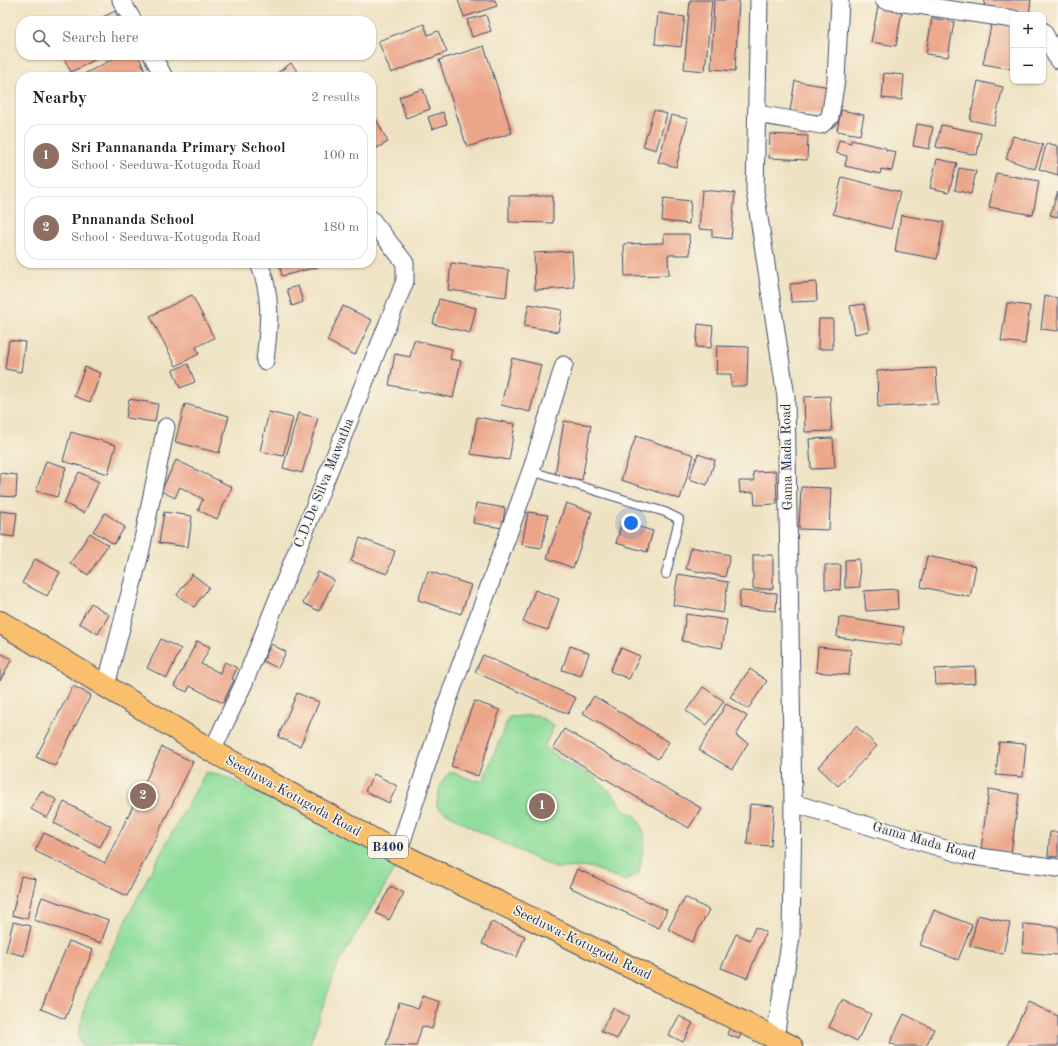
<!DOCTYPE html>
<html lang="en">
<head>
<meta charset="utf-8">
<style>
	body { margin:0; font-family:"Old Standard TT",serif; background:#f2f2f2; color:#222 }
	.controls { position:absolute; right:12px; top:12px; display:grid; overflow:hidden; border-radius:8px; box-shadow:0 1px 3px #0004 }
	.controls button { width:36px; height:36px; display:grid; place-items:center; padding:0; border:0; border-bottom:1px solid #e0e0e0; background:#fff; color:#222; font:20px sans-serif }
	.you { position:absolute; left:631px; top:523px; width:14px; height:14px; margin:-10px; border:3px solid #fff; border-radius:50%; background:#1a73e8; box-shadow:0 0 0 6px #1a73e833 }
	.badge { display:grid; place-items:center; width:26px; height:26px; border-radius:50%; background:#1f6fb2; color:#fff; font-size:13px; font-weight:700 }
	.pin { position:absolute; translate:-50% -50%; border:2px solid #fff; box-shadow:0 1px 4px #0006 }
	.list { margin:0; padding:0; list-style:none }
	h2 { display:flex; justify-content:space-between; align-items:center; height:52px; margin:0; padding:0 16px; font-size:17px }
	h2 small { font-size:13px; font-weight:400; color:#767676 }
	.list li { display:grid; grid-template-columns:26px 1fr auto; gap:12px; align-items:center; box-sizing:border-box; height:64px; margin:0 8px 8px; padding:0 8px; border:1px solid #e0e0e0; border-radius:16px }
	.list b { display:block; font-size:15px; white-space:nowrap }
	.list p { margin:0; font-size:13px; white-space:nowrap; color:#767676 }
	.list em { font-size:13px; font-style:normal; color:#767676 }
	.icon { flex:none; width:22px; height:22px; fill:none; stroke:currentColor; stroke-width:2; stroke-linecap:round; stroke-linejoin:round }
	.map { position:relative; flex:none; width:1058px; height:1046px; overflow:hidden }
	.search { position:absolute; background:#fff; box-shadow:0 1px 3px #0004; left:16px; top:16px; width:360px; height:44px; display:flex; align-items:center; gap:10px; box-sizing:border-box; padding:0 14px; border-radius:16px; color:#767676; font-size:15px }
	.panel { position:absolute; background:#fff; box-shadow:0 1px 3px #0004; left:16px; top:72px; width:360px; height:196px; border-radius:16px }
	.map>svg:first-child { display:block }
	.green { fill:#91de9c; stroke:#56867d }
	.building { fill:#eba68a }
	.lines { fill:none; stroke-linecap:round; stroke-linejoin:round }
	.service-casing { stroke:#3b4a6d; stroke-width:10 }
	.minor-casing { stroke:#3b4a6d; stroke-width:19 }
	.primary-casing { stroke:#3b4a6d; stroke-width:24 }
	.service { stroke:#fff; stroke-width:8 }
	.minor { stroke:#fff; stroke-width:17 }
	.primary { stroke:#f9bf6d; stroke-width:22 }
	.labels { text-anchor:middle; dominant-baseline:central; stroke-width:3; stroke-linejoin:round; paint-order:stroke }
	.shield { fill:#fcf5e5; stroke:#5e6a86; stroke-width:1 }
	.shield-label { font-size:13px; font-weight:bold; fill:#1b2f5e }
	.street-label { font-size:14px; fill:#1b2f5e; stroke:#fcf5e5 }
</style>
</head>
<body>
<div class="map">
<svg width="1058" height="1046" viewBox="0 0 1058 1046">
	<rect width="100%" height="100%" fill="#fcf5e5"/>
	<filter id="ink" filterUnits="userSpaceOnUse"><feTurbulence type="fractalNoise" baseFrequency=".025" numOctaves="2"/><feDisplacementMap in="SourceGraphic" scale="8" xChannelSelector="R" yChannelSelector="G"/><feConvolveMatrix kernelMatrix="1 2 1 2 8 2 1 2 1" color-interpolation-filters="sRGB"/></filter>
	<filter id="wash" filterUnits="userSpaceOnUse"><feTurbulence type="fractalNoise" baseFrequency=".012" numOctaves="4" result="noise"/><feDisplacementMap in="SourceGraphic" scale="16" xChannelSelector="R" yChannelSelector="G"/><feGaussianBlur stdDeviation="0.9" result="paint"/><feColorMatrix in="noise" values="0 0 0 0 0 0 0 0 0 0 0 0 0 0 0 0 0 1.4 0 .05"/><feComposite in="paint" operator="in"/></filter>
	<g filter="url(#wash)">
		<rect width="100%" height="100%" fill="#eee2c2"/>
		<path class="green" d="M537,715L554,726L544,747L565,762L592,776L612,793L624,810L637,817L645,835L639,873L626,881L590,867L555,868L474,829L437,807C437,796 440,777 452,772L472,780L483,781L509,717Z
			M206,772L221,775L351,837L389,858L396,867L338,964L309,1046H82L78,1036L87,999L151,871Z"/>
		<g id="blocks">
			<path class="building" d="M458,0H495L497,6L464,17Z
				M690,0H712L705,71L684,69Z
				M714,0H739L735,71L711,69Z
				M985,0H1031L1029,15L984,7Z
				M878,7L902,11L896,46L871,42Z
				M115,11L120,21H95Z
				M658,13L685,17L681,47L655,44Z
				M486,15L491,31L472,37L467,20Z
				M932,18L954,22L948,57L926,54Z
				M992,21L1013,25V60L1011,69L983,64Z
				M424,24L428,35L438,31L447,52L391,73L378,41Z
				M484,46L512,133L467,147L439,60Z
				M62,55H114L104,60L102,56L71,72Z
				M121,55H138L145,70L132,77H78Z
				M291,63L302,77H272Z
				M884,73L904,75L902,100L882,98Z
				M795,81L829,87L824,116L790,111Z
				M978,81L1003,87L994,125L970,120Z
				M423,89L430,109L406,118L399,97Z
				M654,110L667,114L656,150L643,146Z
				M841,110L864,115L860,135L837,131Z
				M443,112L447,124L432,129L428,117Z
				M671,115L688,119L676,167L658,162Z
				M376,119L388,142L371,151V121Z
				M917,124L933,127L929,149L913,146Z
				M941,125L981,133L977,155L936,147Z
				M770,134L808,136L807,160L769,158Z
				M1013,136L1043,145L1035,169L1006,159Z
				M839,140L851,143V140L886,148V150L896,152L892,171L881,169L880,174L845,166L847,156L836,153Z
				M1047,143L1058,146V175L1039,169Z
				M937,159L957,163L949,192L930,188Z
				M959,168L976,171L971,194L955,190Z
				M996,173L1039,181L1033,215L989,207Z
				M842,177L900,192L891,229L833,214Z
				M702,190L735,193L731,239L712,237V230L699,229Z
				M1058,191V217L1050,215Z
				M509,196H553V223L509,222Z
				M664,198L691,201L689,224L662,221Z
				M901,215L944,222L937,259L895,251Z
				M664,234H689L690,255H668L669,275L625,276L624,244L664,243Z
				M572,251L574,288L535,290L534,253Z
				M279,263H317L318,267L282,276Z
				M451,263L509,270L506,297L448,290Z
				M816,282L817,301L791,302L790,284Z
				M298,286L303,302L292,306L287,289Z
				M192,295L214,338L196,347L199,354L176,366L150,316Z
				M1045,296L1058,298V331L1041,329Z
				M439,299L476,308L470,333L433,324Z
				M1007,303L1030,306L1025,344L1001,341Z
				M529,304L562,310L558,332L524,326Z
				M864,304L869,331L855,334L850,306Z
				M343,306L372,320L355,355L327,341Z
				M819,319H833V349H818Z
				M698,324L713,326L711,348L696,347Z
				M9,340L25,342L21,372L5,369Z
				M414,340L452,349L450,359L461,361L453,398L389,385L395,354L410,357Z
				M717,346L748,347L747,386H731V374H716Z
				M512,358L541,365L530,412L501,405Z
				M188,364L195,382L180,388L173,370Z
				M85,367L101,373L90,402L74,396Z
				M936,368L938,404L878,407L877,371Z
				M830,396L832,431L805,432L804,397Z
				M129,399L158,404L155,422L126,418Z
				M185,404L229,416L219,453L175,442Z
				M269,412L293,418L283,456L260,451Z
				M298,413L318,418L302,473L283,468Z
				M477,417L515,424L509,460L471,454Z
				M564,421L591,425L582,480L555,475Z
				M71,432L116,445L108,474L63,461Z
				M636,436L694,455L680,499L621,480Z
				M833,438L835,468L811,469L809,439Z
				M698,454L715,460L707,485L689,479Z
				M176,460L232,487L217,519L198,510L203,499L180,487L175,498L161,491Z
				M46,461L66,467L57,497L36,491Z
				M776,471L777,504L755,505L754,492L740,493L739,481H754L753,472Z
				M79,472L99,482L84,513L64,503Z
				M0,473L17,475L16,497L0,496Z
				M801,487L831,488L829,530L799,529Z
				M476,503L505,508L502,528L473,523Z
				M566,503L592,512L573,568L547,558Z
				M0,511L17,513L14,537L0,535Z
				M164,512L192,516L188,547L159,543Z
				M528,512L548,515L542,548L522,545Z
				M105,513L125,527L114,544L93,531Z
				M622,522L653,531L647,552L616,543Z
				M90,533L108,545L88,575L70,563Z
				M360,538L395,551L387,574L351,561Z
				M691,547L730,555L725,577L686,569Z
				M753,555H773V589H753Z
				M927,556L976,566L970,597L921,587Z
				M35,559L60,572L47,596L22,583Z
				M859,559L860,587L845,588V560Z
				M825,565H841L840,590L825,589Z
				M428,571L471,585L461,614L418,600Z
				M318,572L334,580L319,611L303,603Z
				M192,574L209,587L194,607L177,595Z
				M678,574L728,582L723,613L673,605Z
				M897,589L898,609L866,611L864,591Z
				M535,590L559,599L548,630L523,622Z
				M740,591L777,593L776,611L739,608Z
				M91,603L109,615L98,634L79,623Z
				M686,614L727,620L722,648L682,641Z
				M839,617L904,627L901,646L837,637Z
				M161,639L181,649L167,678L147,668Z
				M197,641L210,647L201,664L220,673L225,662L237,668L232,679L234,680L223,703L190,686L187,692L174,686Z
				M271,644L286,652L278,668L263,661Z
				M570,646L589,653L581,676L562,670Z
				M818,647L851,650L849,675L816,672Z
				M621,648L640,656L629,679L610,671Z
				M0,653L12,659L0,681Z
				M483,655L576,698L568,714L475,672Z
				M975,667L976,683L936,685L935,669Z
				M750,669L767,681L748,709L730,697Z
				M73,686L91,695L55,766L36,757Z
				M703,687L724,701L707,725L686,711Z
				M297,693L319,702L300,746L278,737Z
				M594,696L669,742L658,759L583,713Z
				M474,701L500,710L478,776L451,766Z
				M726,704L747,716L736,736L748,743L732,769L699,750Z
				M856,726L877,746L838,786L818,767Z
				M564,729L701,808L689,828L553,748Z
				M999,742L1026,744L1023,777L996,775Z
				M162,747L193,762L127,896L35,851L44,833L105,863Z
				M374,774L397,786L389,803L365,791Z
				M989,789L1019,794L1011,853L981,849Z
				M41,791L57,800L47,818L31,809Z
				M64,802L111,826L100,847L54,823Z
				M750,804L774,806L771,846L747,844Z
				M1050,832H1058V857L1048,856Z
				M577,869L667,910L659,928L569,887Z
				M21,876L36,879L27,919L12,915Z
				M391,886L404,893L389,920L376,913Z
				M42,897L109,920L101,943L34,920Z
				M685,897L709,910L692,942L668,929Z
				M934,910L972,925L958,960L920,945Z
				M978,915L1010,923L1003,954L970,946Z
				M13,922L31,926L24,956L6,951Z
				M491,922L525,936L517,957L482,944Z
				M1024,924L1058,927V955L1022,952Z
				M755,927L766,932L747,978L721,968L736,934L750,940Z
				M69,941L93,950L65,1019L41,1009Z
				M423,996L440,1002L432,1029L422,1026L416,1046L386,1045L399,1003L418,1009Z
				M842,1000L871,1014L857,1041L829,1027Z
				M1028,1002L1058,1016V1046H1007Z
				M613,1008L629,1017L617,1039L601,1031Z
				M904,1014L934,1029L926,1046H897L890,1043Z
				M679,1016L693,1023L683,1042L669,1035Z
				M732,1022L744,1028L739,1039L727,1034Z"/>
		</g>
	</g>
	<g filter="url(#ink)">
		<use href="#blocks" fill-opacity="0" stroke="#3b4a6d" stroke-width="1"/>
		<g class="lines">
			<g class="service-casing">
				<path id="service" d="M531,471L665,512L679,519L666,574"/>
			</g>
			<g class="minor-casing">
				<path id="minor" d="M121,0L133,21
					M759,0L755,191L786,397L793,803L791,937L775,1037
					M884,0L1013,19
					M1043,31L1058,60
					M152,55L164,77
					M757,114L821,125L830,117L836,80L840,0
					M259,263C273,297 269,325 265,361
					M106,686L140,554L166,427
					M212,751L244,683L405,281V263L371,219
					M793,803L965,855L1058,868
					M398,853L448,700L531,471L564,365"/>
			</g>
			<g class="primary-casing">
				<path id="primary" d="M0,622L212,751L398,853L791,1046"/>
			</g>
			<use href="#service" class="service"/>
			<use href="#minor" class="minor"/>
			<use href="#primary" class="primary"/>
		</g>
	</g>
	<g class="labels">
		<rect class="shield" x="368" y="836" width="40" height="22" rx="3"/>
		<g class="shield-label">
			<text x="388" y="847">B400</text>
		</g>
		<g class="street-label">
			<text transform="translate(787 457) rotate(-91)">Gama Mada Road</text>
			<text transform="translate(324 483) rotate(-68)">C.D.De Silva Mawatha</text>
			<text transform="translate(293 796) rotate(29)">Seeduwa-Kotugoda Road</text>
			<text transform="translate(924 841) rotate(16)">Gama Mada Road</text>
			<text transform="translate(582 943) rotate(26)">Seeduwa-Kotugoda Road</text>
		</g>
	</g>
</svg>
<div class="controls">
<button>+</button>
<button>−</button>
</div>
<div class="you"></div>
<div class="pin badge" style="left:542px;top:806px;background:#8d6e63">1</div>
<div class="pin badge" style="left:143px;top:796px;background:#8d6e63">2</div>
<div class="search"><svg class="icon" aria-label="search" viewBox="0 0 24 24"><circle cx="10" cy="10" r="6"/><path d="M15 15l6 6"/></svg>Search here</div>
<section class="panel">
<h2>Nearby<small>2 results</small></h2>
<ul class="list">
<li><span class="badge" style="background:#8d6e63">1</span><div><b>Sri Pannananda Primary School</b><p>School · Seeduwa-Kotugoda Road</p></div><em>100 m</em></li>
<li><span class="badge" style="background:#8d6e63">2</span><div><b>Pnnananda School</b><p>School · Seeduwa-Kotugoda Road</p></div><em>180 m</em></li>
</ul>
</section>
</div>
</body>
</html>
